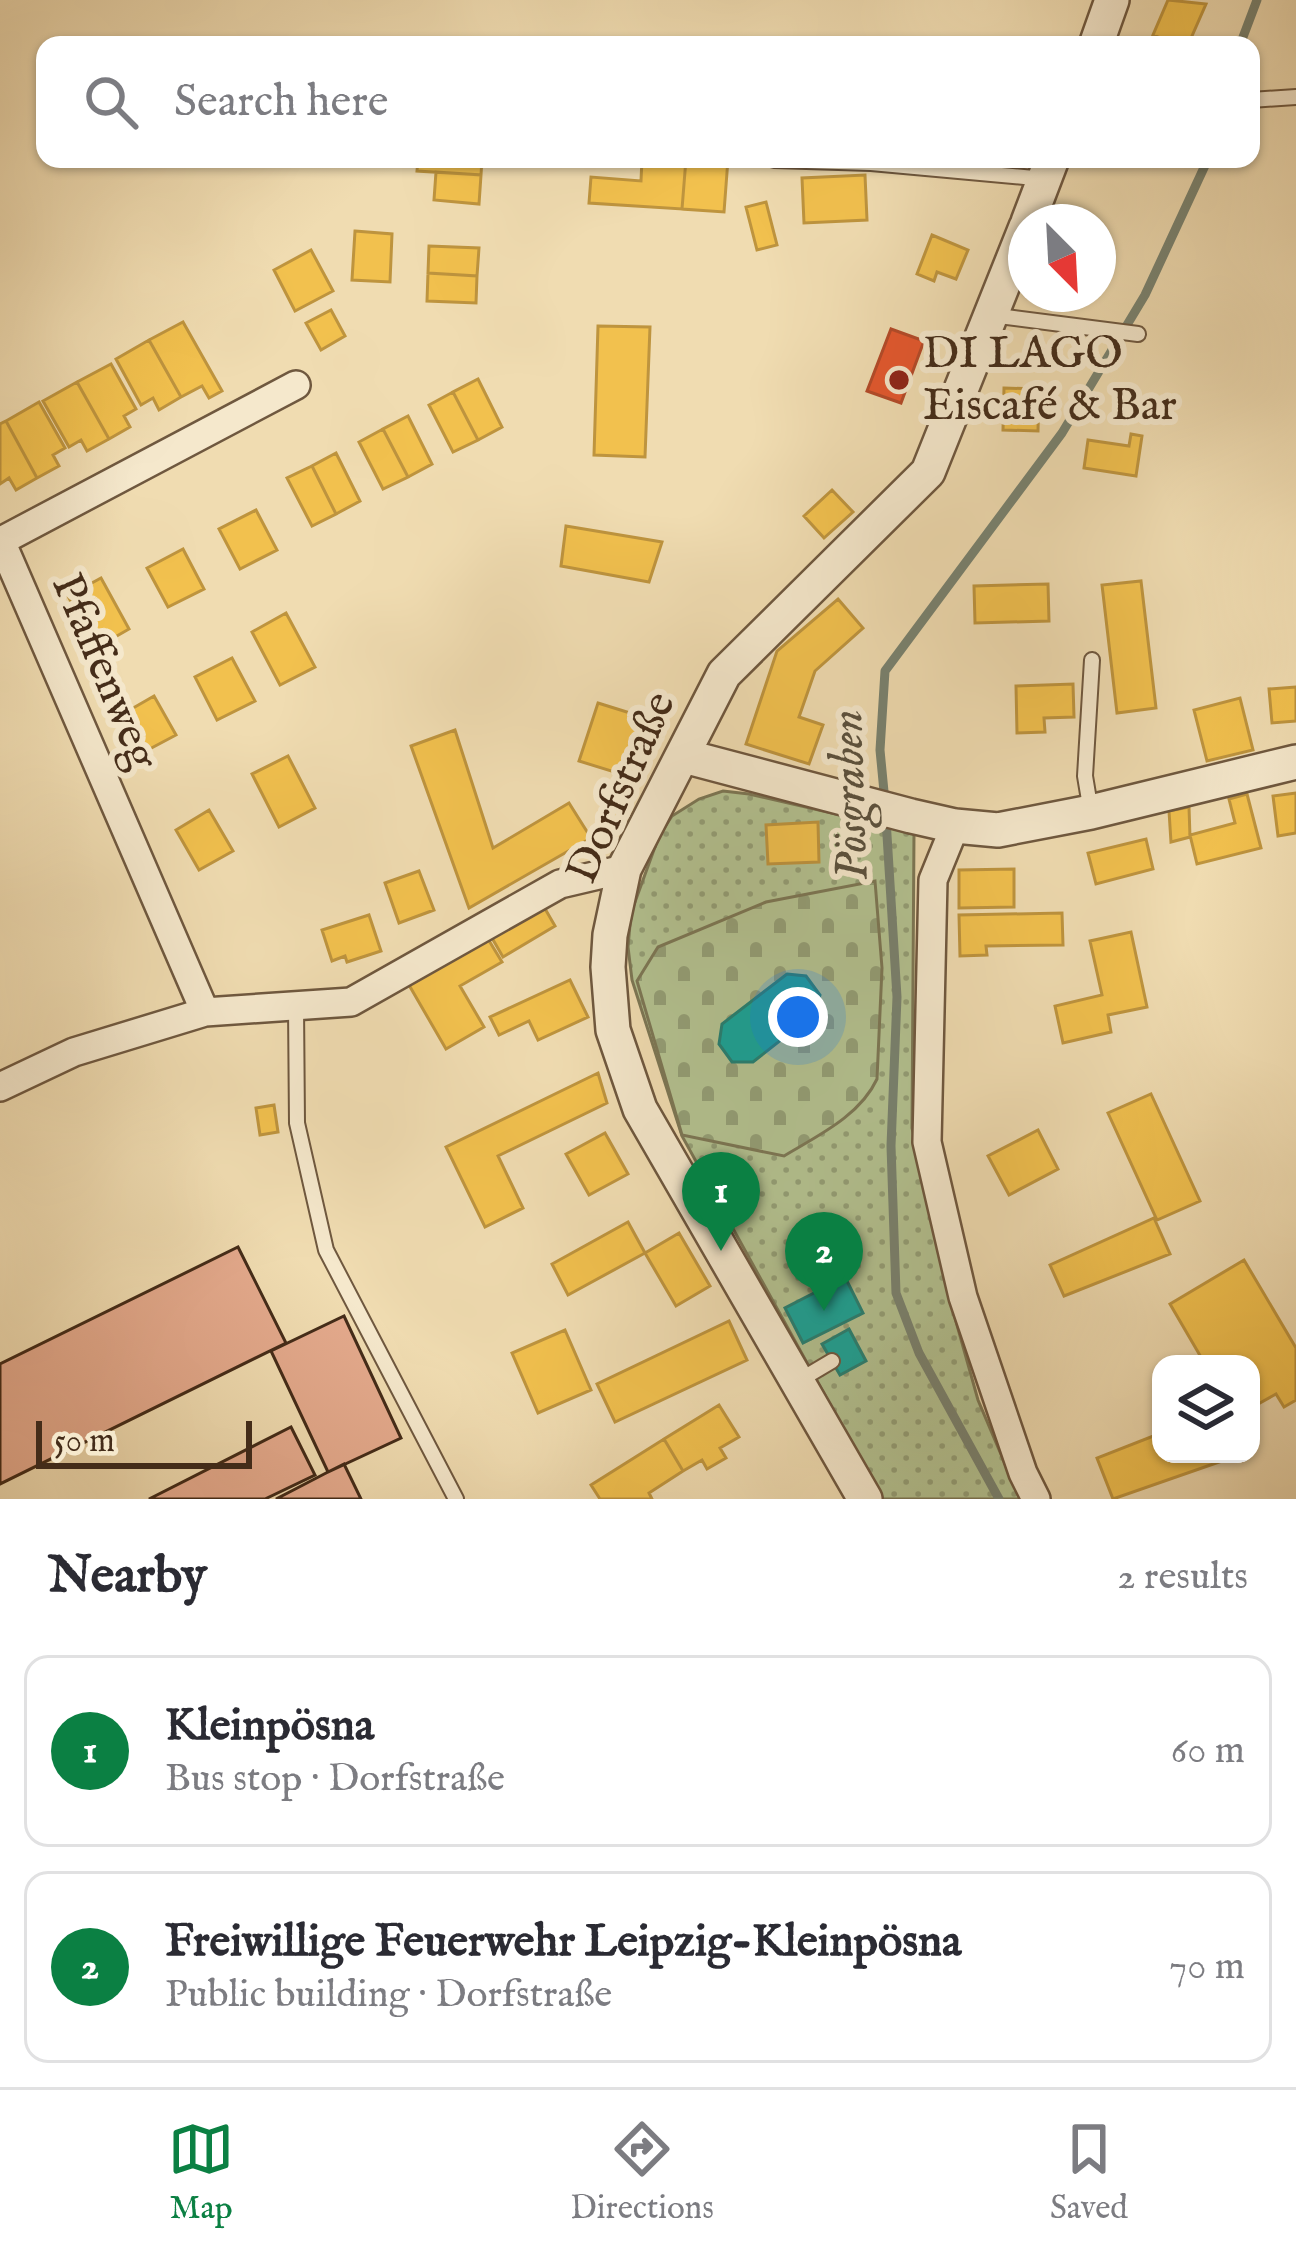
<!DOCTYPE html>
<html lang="en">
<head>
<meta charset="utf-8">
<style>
	body { margin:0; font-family:"IM FELL English",serif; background:#f2f2f3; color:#2b2b33 }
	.controls { position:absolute; right:36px; bottom:36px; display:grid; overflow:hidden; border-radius:24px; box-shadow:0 3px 9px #0004 }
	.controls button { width:108px; height:108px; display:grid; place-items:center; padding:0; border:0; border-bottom:3px solid #e1e1e2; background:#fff; color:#2b2b33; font:60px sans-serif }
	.compass { position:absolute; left:1008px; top:204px; width:108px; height:108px; border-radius:50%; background:#fff; box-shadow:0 3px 9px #0004; rotate:156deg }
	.scale { position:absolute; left:36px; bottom:30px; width:216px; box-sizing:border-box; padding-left:12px; border:6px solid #442c19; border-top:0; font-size:33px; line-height:42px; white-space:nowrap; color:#442c19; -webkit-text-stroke:9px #f5e8cc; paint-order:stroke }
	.you { position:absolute; left:798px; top:1017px; width:42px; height:42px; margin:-30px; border:9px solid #fff; border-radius:50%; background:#1a73e8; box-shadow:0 0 0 18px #1a73e833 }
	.badge { display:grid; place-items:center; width:78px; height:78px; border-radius:50%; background:#0b8043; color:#fff; font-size:39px; font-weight:700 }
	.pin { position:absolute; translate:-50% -99px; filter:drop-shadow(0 3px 6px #0008) }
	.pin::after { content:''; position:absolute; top:63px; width:42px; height:36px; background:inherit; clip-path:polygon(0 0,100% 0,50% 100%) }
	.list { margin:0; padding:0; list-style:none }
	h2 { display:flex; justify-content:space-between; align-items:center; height:156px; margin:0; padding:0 48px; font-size:51px }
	h2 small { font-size:39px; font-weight:400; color:#7c7c81 }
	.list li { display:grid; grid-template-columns:78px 1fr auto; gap:36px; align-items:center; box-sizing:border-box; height:192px; margin:0 24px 24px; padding:0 24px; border:3px solid #e1e1e2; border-radius:24px }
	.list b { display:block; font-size:45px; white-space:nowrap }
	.list p { margin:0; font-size:39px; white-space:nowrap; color:#7c7c81 }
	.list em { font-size:39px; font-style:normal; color:#7c7c81 }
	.icon { flex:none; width:66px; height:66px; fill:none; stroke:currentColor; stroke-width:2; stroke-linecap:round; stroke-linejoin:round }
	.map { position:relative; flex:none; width:1296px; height:1499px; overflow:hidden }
	.search { position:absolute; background:#fff; box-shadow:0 3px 9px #0004; left:36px; right:36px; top:36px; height:132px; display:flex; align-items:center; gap:30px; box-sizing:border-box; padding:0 42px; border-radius:24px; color:#7c7c81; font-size:45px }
	.sheet { height:588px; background:#fff }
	nav { display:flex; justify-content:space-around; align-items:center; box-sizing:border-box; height:168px; border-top:3px solid #e1e1e2; background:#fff; font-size:33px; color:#7c7c81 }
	nav a { display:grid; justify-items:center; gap:6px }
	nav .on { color:#0b8043 }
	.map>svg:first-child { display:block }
	.grass { fill:url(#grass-dots); stroke:#7c7755; stroke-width:3 }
	.cemetery { fill:url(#cemetery-stones); stroke:#7c7755; stroke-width:3 }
	.homes { fill:#f2c14e; stroke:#be943e; stroke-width:3 }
	.shops { fill:#e4572e; stroke:#b44a28; stroke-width:3 }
	.public { fill:#17a398; stroke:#247f72; stroke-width:3 }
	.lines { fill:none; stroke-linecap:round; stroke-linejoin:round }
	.stream { stroke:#788270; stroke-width:9 }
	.building { fill:#e4aa8d; stroke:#442c19; stroke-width:3 }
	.service-casing { stroke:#6f583f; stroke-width:18 }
	.minor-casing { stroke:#6f583f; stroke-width:32 }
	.tertiary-casing { stroke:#6f583f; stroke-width:38 }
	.service { stroke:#f5e8cc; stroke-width:14 }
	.minor { stroke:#f5e8cc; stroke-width:27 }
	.tertiary { stroke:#f5e8cc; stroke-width:33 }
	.poi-dot { fill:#8f2418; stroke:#f5e8cc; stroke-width:4.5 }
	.labels { text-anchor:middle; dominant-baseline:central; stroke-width:12; stroke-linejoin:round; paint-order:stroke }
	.poi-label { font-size:45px; fill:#442c19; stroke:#f5e8cc; text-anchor:start }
	.street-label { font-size:45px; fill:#442c19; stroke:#f5e8cc }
	.water-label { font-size:48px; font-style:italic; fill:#5a503d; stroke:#f5e8cc }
</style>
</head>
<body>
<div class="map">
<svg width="1296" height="1499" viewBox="0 0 1296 1499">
	<defs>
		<pattern id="grass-dots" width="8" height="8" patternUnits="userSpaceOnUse" patternTransform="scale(3)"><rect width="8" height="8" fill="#b3c291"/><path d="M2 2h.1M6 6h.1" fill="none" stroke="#939e76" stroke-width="1.8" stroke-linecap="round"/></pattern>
		<pattern id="cemetery-stones" width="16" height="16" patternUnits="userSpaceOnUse" patternTransform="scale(3)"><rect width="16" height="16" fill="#b3c291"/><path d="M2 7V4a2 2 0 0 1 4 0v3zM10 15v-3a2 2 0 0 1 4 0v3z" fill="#939e76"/></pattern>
	</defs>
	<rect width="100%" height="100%" fill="#f0dcb1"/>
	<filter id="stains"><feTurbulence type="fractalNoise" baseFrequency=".00167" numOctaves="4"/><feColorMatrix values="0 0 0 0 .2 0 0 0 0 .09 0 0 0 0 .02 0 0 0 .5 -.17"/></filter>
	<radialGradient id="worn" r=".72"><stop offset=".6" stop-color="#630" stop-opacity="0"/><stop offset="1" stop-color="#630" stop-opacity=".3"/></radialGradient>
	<path class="grass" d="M723,791L749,794L914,832L912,1128L953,1311L978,1400L1020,1499H882L682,1136L632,980L628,947L631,913L659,836L672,816L699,799Z"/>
	<path class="cemetery" d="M875,881L882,968L877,1079C860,1116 817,1136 784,1156L682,1135L637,981L658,947L766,902Z"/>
	<path class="homes" d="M1168,0L1206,4L1188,45H1177L1153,35Z
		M418,159H482L481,175L417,171Z
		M642,159H686L682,209L589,203L591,177L641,181Z
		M686,159H728L724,212L682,209Z
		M436,172L481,175L479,204L434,200Z
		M865,175L867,220L804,223L802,178Z
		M766,202L777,245L757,250L746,207Z
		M355,231L392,234L390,282L352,280Z
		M932,235L968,250L956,279L937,272L934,281L917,274Z
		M429,246L479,248L477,276L428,273Z
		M311,250L333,291L295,311L274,270Z
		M428,273L477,276L476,303L427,301Z
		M331,310L345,336L321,350L306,323Z
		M183,322L222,391L209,398L202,386L181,397L149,340Z
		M598,326L650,327L645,457L594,455Z
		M149,340L181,397L159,410L153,398L141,405L116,359Z
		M111,364L136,409L124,416L130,427L109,439L77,382Z
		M478,379L502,427L478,440L453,392Z
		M77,382L109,439L87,451L81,440L69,447L43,401Z
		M1004,388L1039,389L1038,431L1003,430Z
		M453,392L478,440L453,452L429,405Z
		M39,402L65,448L53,455L59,466L37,478L6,421Z
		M408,416L432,464L408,477L383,429Z
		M6,421L37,478L16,490L9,478L0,484V424Z
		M383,429L408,477L383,489L359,442Z
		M1131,434L1142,436L1136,476L1084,468L1088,440L1129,446Z
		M336,453L360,501L336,514L312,466Z
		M312,466L336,514L312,526L287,478Z
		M832,490L853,512L824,538L804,516Z
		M256,510L277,550L240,569L219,529Z
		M566,526L662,542L649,582L561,566Z
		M183,549L204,589L168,607L147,568Z
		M101,578L129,629L96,648L68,596Z
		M1141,581L1156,708L1117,713L1102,585Z
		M1048,584L1049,621L975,623L974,586Z
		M838,599L863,628L815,671L799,717L823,725L809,764L746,744L777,651Z
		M286,613L315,667L280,685L252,632Z
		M232,658L255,701L217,720L195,677Z
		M1073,684L1074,717L1044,718L1045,732L1017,733L1016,686Z
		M1296,687V721L1272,723L1269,689Z
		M154,696L176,735L142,753L121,715Z
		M1240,698L1253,750L1207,761L1194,710Z
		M598,703L643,717L624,775L579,761Z
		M455,730L493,848L569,803L591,838L469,908L411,746Z
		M288,756L315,808L279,827L252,774Z
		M1296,793V833L1278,836L1273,796Z
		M1247,794L1261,848L1197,864L1190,835L1235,823L1229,799Z
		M1189,807L1190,837L1171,842L1169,811Z
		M209,810L233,851L199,870L176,830Z
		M818,822L819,862L768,864L766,825Z
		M1146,839L1153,869L1096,884L1088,853Z
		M1014,869V907L959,908V870Z
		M419,871L434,910L399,923L385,883Z
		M544,907L555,926L503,957L492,938Z
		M1062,913L1063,945L986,946L987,955L960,956L959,915Z
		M369,915L381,951L347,962L345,956L332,961L322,930Z
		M1131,932L1147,1007L1108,1015L1111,1032L1063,1043L1055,1006L1102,995L1090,941Z
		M488,939L502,962L460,986L484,1027L446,1049L409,985Z
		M570,980L588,1017L538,1040L529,1021L499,1035L490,1017Z
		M598,1073L607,1103L498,1156L523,1208L485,1227L446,1147Z
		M1151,1094L1200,1201L1157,1220L1108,1113Z
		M274,1105L278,1132L260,1135L256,1108Z
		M1038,1130L1058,1169L1009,1195L988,1156Z
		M605,1133L628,1174L589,1195L566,1154Z
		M1154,1218L1170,1254L1064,1296L1050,1265Z
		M628,1222L645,1253L568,1295L552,1264Z
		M679,1233L710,1286L676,1306L645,1253Z
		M1244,1260L1296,1348V1400L1284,1407L1276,1394L1251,1408V1364H1205L1170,1304Z
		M729,1321L747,1360L615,1422L597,1384Z
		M565,1330L591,1390L538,1413L512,1353Z
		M719,1405L739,1437L720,1448L726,1458L707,1469L702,1460L683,1471L664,1439Z
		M1161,1433V1454H1220L1222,1461L1113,1499L1097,1458Z
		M664,1439L683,1471L649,1493L652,1499H600L591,1485Z"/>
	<path class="shops" d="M891,329L924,341L901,403L867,391Z"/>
	<path class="public" d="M787,974L806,976L820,995L814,1014L753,1062H732L719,1044L722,1024Z
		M845,1277L863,1313L803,1343L785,1308Z
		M849,1329L866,1361L840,1375L822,1344Z"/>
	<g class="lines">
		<path class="stream" d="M1240,45L1257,0
			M885,802L880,750L885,671L1062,433L1145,295L1208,159
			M886,819L897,997L891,1146L896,1293L919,1353L999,1499"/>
	</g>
	<path class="building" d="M238,1247L286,1343L0,1484V1364Z
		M344,1316L401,1438L328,1472L271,1351Z
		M291,1427L315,1475L265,1499H149Z
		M344,1464L361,1499H276L328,1472Z"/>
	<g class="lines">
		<g class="service-casing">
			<path id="service" d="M1251,100L1296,97
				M774,160L871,163L1045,179
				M991,315L1138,334
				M1091,812L1085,776L1092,660
				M296,1006L297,1123L326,1250L456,1499
				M800,1380L832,1361"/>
		</g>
		<g class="minor-casing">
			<path id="minor" d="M955,826L933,880L927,1142L963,1297L1023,1473L1036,1499
				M205,1012L1,541L296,385
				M0,1087L74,1052L205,1012L351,1002L560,884L624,869"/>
		</g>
		<g class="tertiary-casing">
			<path id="tertiary" d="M1096,45L1112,0
				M1028,222L1052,159
				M684,756L911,816L955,826L998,830L1091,812L1296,762
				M865,1499L640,1109L613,1030L608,967L610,935L624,869L724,674L928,472L1026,227"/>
		</g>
		<use href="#service" class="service"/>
		<use href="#minor" class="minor"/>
		<use href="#tertiary" class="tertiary"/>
	</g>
	<circle class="poi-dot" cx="899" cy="380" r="12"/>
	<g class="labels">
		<g class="poi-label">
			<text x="923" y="354">DI LAGO<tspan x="923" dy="52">Eiscafé &amp; Bar</tspan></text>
		</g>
		<g class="street-label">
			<text transform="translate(104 672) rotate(67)">Pfaffenweg</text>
			<text transform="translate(622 788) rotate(-66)">Dorfstraße</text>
		</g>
		<g class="water-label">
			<text transform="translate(851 795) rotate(-92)">Pösgraben</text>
		</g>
	</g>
	<rect width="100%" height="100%" filter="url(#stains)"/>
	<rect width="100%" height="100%" fill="url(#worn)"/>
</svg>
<div class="controls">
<button><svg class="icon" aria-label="layers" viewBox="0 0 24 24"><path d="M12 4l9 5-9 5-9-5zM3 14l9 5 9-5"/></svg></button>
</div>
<svg class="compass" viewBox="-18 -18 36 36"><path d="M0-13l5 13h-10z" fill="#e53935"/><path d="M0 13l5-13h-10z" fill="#7c7c81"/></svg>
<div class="scale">50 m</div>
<div class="you"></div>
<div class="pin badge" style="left:721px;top:1251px">1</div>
<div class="pin badge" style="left:824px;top:1311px">2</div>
<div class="search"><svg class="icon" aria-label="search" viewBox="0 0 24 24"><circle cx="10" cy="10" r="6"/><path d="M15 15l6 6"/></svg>Search here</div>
</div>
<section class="sheet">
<h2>Nearby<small>2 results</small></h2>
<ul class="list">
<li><span class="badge">1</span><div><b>Kleinpösna</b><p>Bus stop · Dorfstraße</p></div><em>60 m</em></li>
<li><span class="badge">2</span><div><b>Freiwillige Feuerwehr Leipzig-Kleinpösna</b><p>Public building · Dorfstraße</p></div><em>70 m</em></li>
</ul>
</section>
<nav>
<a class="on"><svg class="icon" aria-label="map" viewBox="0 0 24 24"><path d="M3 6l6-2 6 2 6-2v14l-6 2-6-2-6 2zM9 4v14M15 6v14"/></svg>Map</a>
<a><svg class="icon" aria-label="directions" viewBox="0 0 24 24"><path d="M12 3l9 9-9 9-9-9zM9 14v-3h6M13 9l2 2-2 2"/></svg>Directions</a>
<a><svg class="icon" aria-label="saved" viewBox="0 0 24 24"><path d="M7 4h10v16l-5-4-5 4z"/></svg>Saved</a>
</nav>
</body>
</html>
